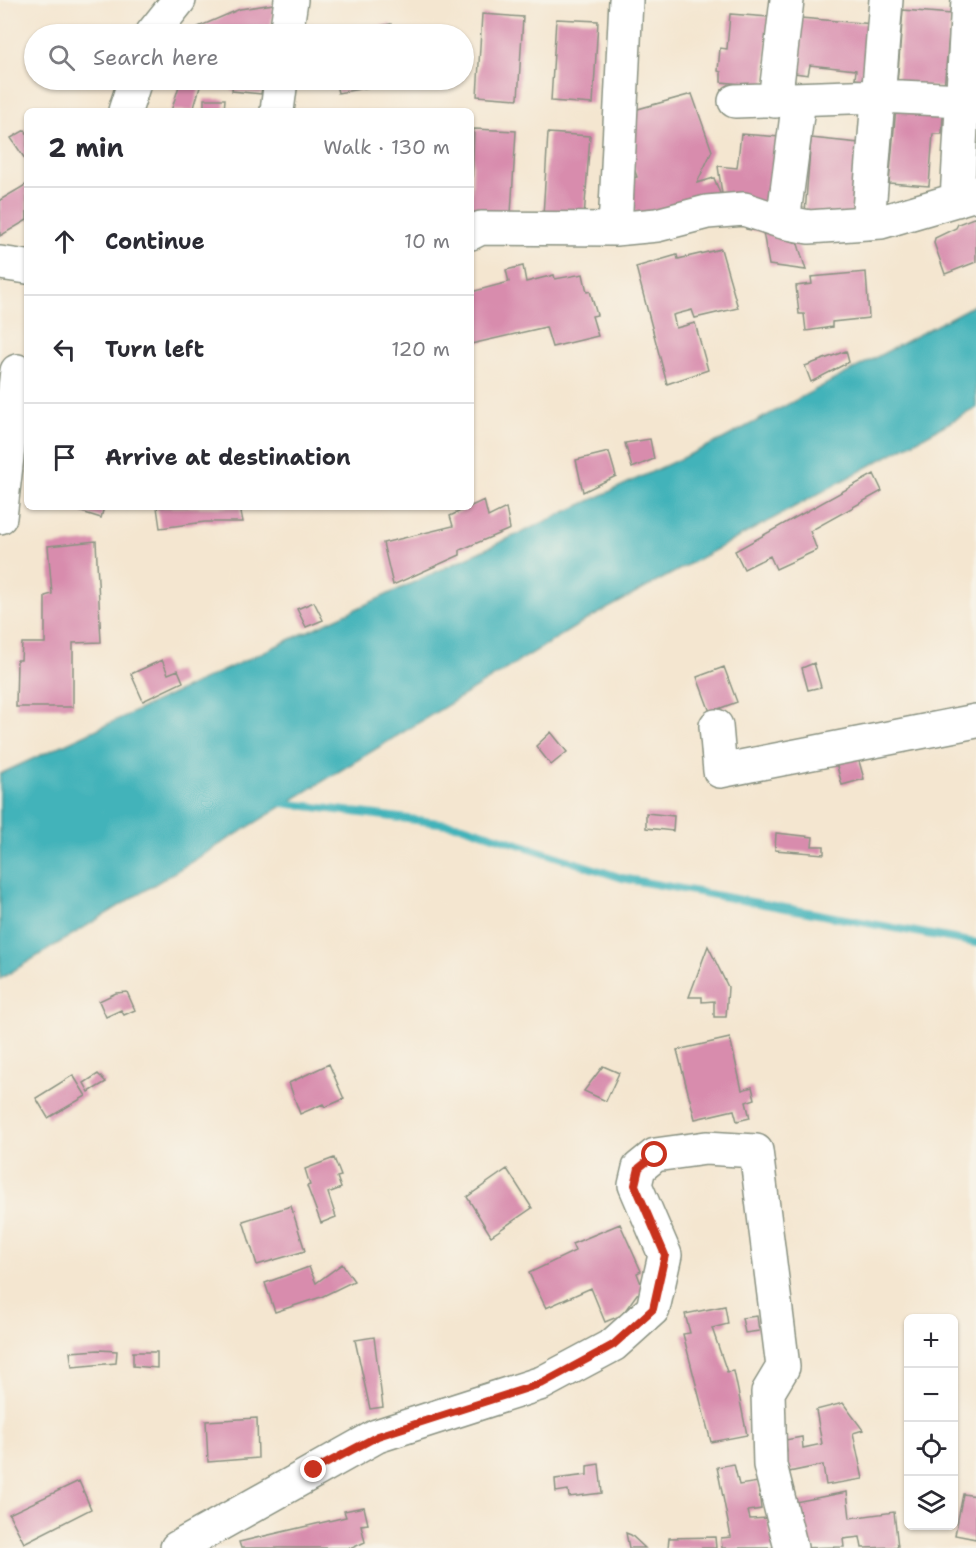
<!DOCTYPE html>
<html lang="en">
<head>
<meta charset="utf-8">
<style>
	body { margin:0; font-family:"Shantell Sans",sans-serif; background:#f2f2f3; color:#2b2b33 }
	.controls { position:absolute; right:18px; bottom:18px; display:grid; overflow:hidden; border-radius:9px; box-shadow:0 2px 4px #0004 }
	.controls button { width:54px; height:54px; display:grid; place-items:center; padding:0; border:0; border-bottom:2px solid #e1e1e2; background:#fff; color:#2b2b33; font:30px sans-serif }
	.stop { position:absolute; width:18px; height:18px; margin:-14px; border:4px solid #c8321e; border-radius:50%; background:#fff }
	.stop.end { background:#c8321e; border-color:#fff; box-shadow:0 2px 6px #0008 }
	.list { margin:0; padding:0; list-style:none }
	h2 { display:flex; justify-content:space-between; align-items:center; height:78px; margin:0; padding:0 24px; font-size:26px }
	h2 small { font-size:20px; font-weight:400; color:#7c7c81 }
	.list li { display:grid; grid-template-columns:39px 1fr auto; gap:18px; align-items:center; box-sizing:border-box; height:108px; padding:0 24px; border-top:2px solid #e1e1e2 }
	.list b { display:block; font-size:22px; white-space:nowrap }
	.list em { font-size:20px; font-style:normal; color:#7c7c81 }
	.icon { flex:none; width:33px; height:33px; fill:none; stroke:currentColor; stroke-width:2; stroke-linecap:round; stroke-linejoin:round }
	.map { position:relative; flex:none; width:976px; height:1548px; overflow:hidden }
	.search { position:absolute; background:#fff; box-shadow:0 2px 4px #0004; left:24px; top:24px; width:450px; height:66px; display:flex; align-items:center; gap:15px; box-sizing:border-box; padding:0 21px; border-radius:33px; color:#7c7c81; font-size:22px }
	.panel { position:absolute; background:#fff; box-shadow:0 2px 4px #0004; left:24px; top:108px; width:450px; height:402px; border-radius:9px }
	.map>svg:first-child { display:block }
	.water { fill:#43b3ba; stroke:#317877; stroke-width:1.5 }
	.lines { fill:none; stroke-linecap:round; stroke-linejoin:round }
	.stream { stroke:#43b3ba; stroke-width:8 }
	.building { fill:#d88cad }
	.minor-casing { stroke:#8a9282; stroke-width:36 }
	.minor { stroke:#fff; stroke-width:33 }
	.route { stroke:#c8321e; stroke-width:8 }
</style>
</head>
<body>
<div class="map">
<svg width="976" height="1548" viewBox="0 0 976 1548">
	<rect width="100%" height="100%" fill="#f7f3e8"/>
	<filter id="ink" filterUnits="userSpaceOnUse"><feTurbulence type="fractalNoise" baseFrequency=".0167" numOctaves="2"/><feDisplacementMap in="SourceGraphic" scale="12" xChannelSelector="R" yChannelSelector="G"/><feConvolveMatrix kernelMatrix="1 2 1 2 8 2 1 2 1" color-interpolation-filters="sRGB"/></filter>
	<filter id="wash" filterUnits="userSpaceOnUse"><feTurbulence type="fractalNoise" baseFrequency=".008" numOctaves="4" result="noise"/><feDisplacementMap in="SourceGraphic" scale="24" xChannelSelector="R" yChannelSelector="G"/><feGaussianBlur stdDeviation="1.35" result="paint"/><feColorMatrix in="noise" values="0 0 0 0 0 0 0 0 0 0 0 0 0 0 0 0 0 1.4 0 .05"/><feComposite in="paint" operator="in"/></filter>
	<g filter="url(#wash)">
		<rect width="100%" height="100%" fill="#f4e6d0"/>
		<path class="water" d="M976,304V408L583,622L0,979V774L723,439Z"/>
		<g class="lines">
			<path class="stream" d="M275,802L463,826L622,878L976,943"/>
		</g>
		<g id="blocks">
			<path class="building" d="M274,4L270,34H238V32L213,31L212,34H195L198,27L240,9Z
				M903,10L951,14L944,88L897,84Z
				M482,14L523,17L518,99L477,96Z
				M730,14L769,17L764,86L721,82V72L718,71L720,48L727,49Z
				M800,18L874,24L869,81L855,79L856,70L810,65L808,75L795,73Z
				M556,19L598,21L593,104L551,101Z
				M391,24L392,34H344V33Z
				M181,80H202L193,111H171Z
				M233,80H263L261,94L232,91Z
				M335,80H398V82L338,93Z
				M692,94L712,151L697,183L714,178L723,201L718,166L737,168L741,134L780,137L778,212L638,222L623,181L637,177L624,138L638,109Z
				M204,99H225L224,111H204Z
				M896,108L943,113L942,134H933L929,186L889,183Z
				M474,129L516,131L511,214L471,212Z
				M25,130L27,133V162L11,138Z
				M548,133L590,136L584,218L543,216Z
				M811,138L859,143L852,217L805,213Z
				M27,184V220L0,236V200Z
				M742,217L763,222L798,244L806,270L769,265L763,232L746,229Z
				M976,217V262L945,274L934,243L935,238L956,228L958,224Z
				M721,249L738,308L695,318L692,310L673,315L676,328L695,323L708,370L667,384L636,267L677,255L678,259Z
				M523,266L526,282L554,275L555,279L583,274L587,292L590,291L597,315L592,316L598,336L552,347L546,327L471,344V292L509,282L506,270Z
				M866,272L869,318L832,322V327L806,331L804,314H799L796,286L812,284L811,277Z
				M846,351L849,362L811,382L805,366Z
				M650,439L654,459L632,468L625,443Z
				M609,452L616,476L583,492L576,460Z
				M874,474L882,491L810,531L817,550L776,569L770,556L744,569L735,551Z
				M484,500L488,517L506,508L510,529L460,550V555L393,585L383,543L453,526L450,516Z
				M66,507H104L101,518Z
				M157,507H240L243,522H205L160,528Z
				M96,541L101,642L73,643V707H16L17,660H21L22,643H45V596L52,594L48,546Z
				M314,602L323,620L306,627L297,609Z
				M162,660L168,674L178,670L183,682L143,701L131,674Z
				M814,663L821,687L808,690L802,668Z
				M724,667L737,702L710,712L697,677Z
				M551,732L567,752L551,765L536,746Z
				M857,754L864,779L842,785L835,759Z
				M646,813L674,816L673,831L646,828Z
				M776,833L813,837L812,846H824V854L775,850Z
				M708,946L728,987L726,1017H714V1001L702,1002V997H689Z
				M127,992L135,1010L124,1015L121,1010L106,1017L99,1001L116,993Z
				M730,1038L742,1090L752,1087L755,1099L746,1102L750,1118L737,1121L734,1110L695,1119L677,1050Z
				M329,1064L344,1099L325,1107L323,1104L300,1114L289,1083Z
				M603,1066L619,1073L606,1101L584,1091Z
				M98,1074L106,1082L89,1092L84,1083Z
				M73,1075L86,1096L48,1118L36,1098Z
				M334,1158L341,1176L337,1177L341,1188L328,1193L336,1217L321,1223L307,1186L310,1185L305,1169Z
				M507,1169L532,1208L491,1236L467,1197Z
				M291,1206L305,1251L257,1265L243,1221Z
				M620,1224L641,1271L637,1273L644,1292L637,1294L622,1315L605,1322L591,1288L546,1308L529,1273L575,1251L572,1244Z
				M342,1264L354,1281L321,1297L275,1312L265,1283L309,1267L316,1283Z
				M725,1306L728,1324L712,1328L727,1372L734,1371L747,1435L711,1442L683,1334L690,1333L685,1314Z
				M757,1316L759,1331L745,1333L742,1318Z
				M374,1337L383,1407L370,1409L355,1340Z
				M99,1350L117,1351L116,1363L72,1367L70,1352Z
				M133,1352H157V1368L133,1366Z
				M843,1403L863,1430L853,1433L863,1479L826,1485L823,1465L779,1474L775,1453L787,1451L785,1440L802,1437L803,1448L822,1444L816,1410Z
				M257,1418L258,1458L208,1462L206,1421Z
				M599,1464L602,1493L569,1497L568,1490L556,1492L555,1479L587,1475V1466Z
				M734,1464L739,1485L758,1482L761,1509L748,1511L750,1519L768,1518L771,1538L779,1536L781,1548H722L721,1538L731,1537L717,1467Z
				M79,1481L91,1509L24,1543L9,1514Z
				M847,1492L850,1518L894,1512L898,1547L862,1548L860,1537L843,1539L844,1547L796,1548L790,1503Z
				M963,1494L976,1496V1539L955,1535Z
				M364,1507L368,1524L361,1525L365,1542L352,1548H241L239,1542L346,1517L344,1511Z
				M626,1533L631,1535L645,1548H629Z
				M715,1537L716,1548H668L669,1538Z"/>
		</g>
	</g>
	<g filter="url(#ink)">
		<use href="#blocks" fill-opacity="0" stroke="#8a9282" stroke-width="1.5"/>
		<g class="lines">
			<g class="minor-casing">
				<path id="minor" d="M152,34L179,0
					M286,34L291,0
					M735,101L879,96L963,100
					M775,101L787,0
					M125,111L135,80
					M277,111L281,80
					M957,200L968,0
					M783,222L799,100
					M868,223L886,0
					M615,229L626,0
					M471,233L481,228L615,229L657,225L707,212L744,209L783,222L809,227L881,222L976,194
					M0,263L27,267
					M0,517L17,371
					M716,726L720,771L976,721
					M177,1548L377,1436L542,1383L613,1345L653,1309L665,1255L635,1185L639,1168L655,1155L706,1148L756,1151L783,1367L768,1392L770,1465L791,1548"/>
			</g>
			<use href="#minor" class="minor"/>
		</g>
	</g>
	<g class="lines" filter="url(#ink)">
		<path class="route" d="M314,1470L378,1436L543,1383L613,1345L653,1309L665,1255L635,1185L639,1168L655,1155"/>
	</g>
</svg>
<div class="controls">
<button>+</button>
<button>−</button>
<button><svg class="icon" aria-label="locate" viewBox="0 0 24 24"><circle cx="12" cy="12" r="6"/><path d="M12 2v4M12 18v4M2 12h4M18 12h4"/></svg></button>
<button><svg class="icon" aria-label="layers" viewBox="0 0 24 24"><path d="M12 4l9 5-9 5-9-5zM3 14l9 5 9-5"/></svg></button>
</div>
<div class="stop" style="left:655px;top:1155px"></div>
<div class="stop end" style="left:314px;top:1470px"></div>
<div class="search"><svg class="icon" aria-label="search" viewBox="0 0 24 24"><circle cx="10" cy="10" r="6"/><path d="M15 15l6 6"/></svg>Search here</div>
<section class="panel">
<h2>2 min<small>Walk · 130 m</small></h2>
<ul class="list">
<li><svg class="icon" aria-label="ahead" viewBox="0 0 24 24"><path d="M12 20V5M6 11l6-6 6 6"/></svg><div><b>Continue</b></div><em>10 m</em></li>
<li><svg class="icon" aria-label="left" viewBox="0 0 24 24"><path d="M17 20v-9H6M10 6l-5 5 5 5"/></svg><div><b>Turn left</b></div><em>120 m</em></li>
<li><svg class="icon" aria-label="arrive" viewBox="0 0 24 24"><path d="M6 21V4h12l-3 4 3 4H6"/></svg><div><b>Arrive at destination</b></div></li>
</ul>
</section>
</div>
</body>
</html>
